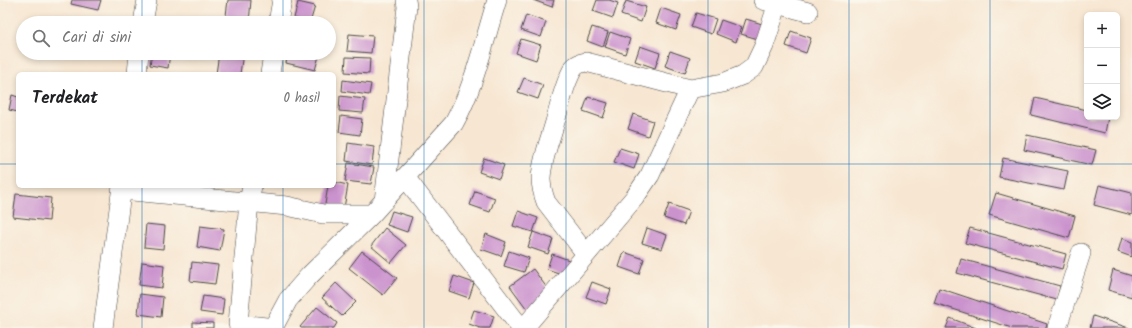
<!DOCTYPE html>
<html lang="id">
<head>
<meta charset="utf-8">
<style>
	body { margin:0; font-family:Kalam,sans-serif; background:#f6f6f6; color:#202124 }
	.controls { position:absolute; right:12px; top:12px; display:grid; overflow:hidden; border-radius:6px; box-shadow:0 2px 6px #0003 }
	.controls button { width:36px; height:36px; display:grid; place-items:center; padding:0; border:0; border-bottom:1px solid #e0e0e0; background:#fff; color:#202124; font:20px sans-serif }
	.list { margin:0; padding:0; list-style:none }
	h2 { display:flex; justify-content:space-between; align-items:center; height:52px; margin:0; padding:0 16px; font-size:17px }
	h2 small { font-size:13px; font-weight:400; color:#757577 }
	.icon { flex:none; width:22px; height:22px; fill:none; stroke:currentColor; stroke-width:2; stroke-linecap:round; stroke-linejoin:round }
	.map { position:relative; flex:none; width:1132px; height:328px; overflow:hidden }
	.search { position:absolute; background:#fff; box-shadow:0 2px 6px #0003; left:16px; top:16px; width:320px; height:44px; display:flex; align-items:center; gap:10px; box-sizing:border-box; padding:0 14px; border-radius:22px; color:#757577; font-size:15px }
	.panel { position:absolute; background:#fff; box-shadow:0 2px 6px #0003; left:16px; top:72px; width:320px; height:116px; border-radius:6px }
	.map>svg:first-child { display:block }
	.building { fill:#cb93ce }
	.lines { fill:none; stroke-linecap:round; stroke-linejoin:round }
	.minor-casing { stroke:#4a4744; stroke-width:20 }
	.minor { stroke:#fff; stroke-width:19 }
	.grid { fill:none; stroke:#1f6fb2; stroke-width:1; stroke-opacity:0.55 }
</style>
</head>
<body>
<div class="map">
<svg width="1132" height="328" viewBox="0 0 1132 328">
	<rect width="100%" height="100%" fill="#fbf7ec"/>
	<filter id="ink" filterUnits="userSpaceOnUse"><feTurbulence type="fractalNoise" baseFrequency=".025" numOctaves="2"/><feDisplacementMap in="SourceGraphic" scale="8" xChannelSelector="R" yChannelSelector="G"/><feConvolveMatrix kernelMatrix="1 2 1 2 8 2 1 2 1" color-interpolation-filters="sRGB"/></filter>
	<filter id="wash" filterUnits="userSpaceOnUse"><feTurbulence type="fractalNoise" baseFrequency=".012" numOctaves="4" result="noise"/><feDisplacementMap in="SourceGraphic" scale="16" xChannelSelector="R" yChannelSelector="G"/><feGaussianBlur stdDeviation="0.9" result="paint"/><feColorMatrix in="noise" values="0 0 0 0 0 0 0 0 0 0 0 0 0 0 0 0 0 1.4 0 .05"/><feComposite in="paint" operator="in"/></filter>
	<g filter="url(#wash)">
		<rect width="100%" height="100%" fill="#f7e6d1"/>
		<g id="blocks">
			<path class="building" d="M72,0H101L98,10L71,4Z
				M228,0H251L249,23H225Z
				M533,0H554L552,7Z
				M597,0H609L618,3L613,18L593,11Z
				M626,1L646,7L641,22L621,15Z
				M298,2L315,6L310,23L294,18Z
				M661,8L681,15L676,30L656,23Z
				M696,13L716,19L711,34L691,27Z
				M526,15L546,22L541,37L521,30Z
				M746,19L762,24L758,39L741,34Z
				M721,20L741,27L736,42L716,34Z
				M592,27L608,32L603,47L587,41Z
				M791,31L811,38L806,53L786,46Z
				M610,32L630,39L625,54L605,47Z
				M349,34L373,36L371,53L347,51Z
				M521,39L541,45L536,60L516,53Z
				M640,46L660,53L655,68L635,61Z
				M670,51L690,58L685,73L665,66Z
				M152,53H170L168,68L150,65Z
				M219,53H243L240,74H216Z
				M288,53H306L319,56L315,70L286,63Z
				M346,57L370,58L369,74L345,72Z
				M524,78L543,85L538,99L518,92Z
				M343,80L371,84L369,95L342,91Z
				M12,95L18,97V112L9,110Z
				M340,96L365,99L363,113L339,111Z
				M588,97L608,103L603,118L583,111Z
				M1035,98L1087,110V117H1108L1105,133L1031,115Z
				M633,114L653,121L648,136L628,129Z
				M341,116L362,119L360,135L339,132Z
				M1027,135L1096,150L1092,165L1024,150Z
				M348,143L374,147L372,165L346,161Z
				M620,148L639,154L634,169L614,162Z
				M484,158L504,165L499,179L479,172Z
				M1003,158L1068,171L1064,190L999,177Z
				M348,163L374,167L371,184L345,181Z
				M334,182L348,185L344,208L325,204L328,186H334Z
				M1099,185L1132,193V215L1094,205Z
				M475,191L495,198L490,212L470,205Z
				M996,193L1075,216L1069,238L989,215Z
				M16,194L51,198L49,221L13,217Z
				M669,204L689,211L684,225L664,218Z
				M392,211L412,217L407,232L387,225Z
				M518,211L538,218L533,232L513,226Z
				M146,224L165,226L163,249L144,247Z
				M200,226L224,229L220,251L197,247Z
				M385,228L406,245L391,263L371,246Z
				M647,228L667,235L662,249L642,243Z
				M970,228L1066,254L1062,269L965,243Z
				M533,232L553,239L548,254L528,247Z
				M486,234L506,242L501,256L481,249Z
				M1122,238L1132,242V257L1118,252Z
				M362,251L397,278L383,295L349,268Z
				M509,251L529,258L524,272L504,266Z
				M624,252L644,259L639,274L619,267Z
				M552,254L572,261L567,276L547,269Z
				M961,259L1060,286L1057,300L957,273Z
				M142,262L164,265L162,288L139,285Z
				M192,262L218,265L215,284L190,281Z
				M533,269L550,292L527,309L510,286Z
				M1113,270L1132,276V297L1108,290Z
				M454,276L474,283L469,298L449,291Z
				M592,282L611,289L606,304L586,297Z
				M336,283L356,302L342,316L322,298Z
				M939,288L1047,324L1046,328H1012L934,303Z
				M140,294L163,297L161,317L138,314Z
				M203,296L224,299L222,315L200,312Z
				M317,307L337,323L334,328H301L300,327Z
				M474,310L494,316L490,328H480L469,324Z
				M1093,316L1129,328H1090Z
				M950,318L976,328H946Z
				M193,322L213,323V328H193Z"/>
		</g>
	</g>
	<g filter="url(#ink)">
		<use href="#blocks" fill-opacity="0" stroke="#4a4744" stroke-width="1"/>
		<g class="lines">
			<g class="minor-casing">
				<path id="minor" d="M763,0L808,12
					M143,23L147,0
					M278,23L282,0
					M137,74L139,53
					M270,74L273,53
					M405,177L521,328
					M252,186L249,202L238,324L266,327L274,326L288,300L309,276L372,214L454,123C475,85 484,41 497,0
					M122,190L287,206L323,214H372
					M384,201L407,7L406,0
					M586,254L546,202C543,194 541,187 541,178C542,159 550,140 555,122C560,105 564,84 573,69C576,64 581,63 586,62L690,89L723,83L743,75L754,67L764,46L779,0
					M103,328L122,186
					M524,328L635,197L650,175L690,89
					M1057,328L1081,253"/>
			</g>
			<use href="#minor" class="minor"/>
		</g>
	</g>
	<path class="grid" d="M142,0V23M283,0V23M424,0V328M566,0V328M708,0V328M849,0V328M990,0V328M142,53V74M283,53V74M0,164H18M334,164H1132M142,186V328M283,186V328"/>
</svg>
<div class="controls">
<button>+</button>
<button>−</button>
<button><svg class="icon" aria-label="layers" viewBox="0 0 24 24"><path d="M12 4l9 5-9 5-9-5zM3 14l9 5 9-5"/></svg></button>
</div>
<div class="search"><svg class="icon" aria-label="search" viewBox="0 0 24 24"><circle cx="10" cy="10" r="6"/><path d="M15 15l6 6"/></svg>Cari di sini</div>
<section class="panel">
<h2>Terdekat<small>0 hasil</small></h2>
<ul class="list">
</ul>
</section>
</div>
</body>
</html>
